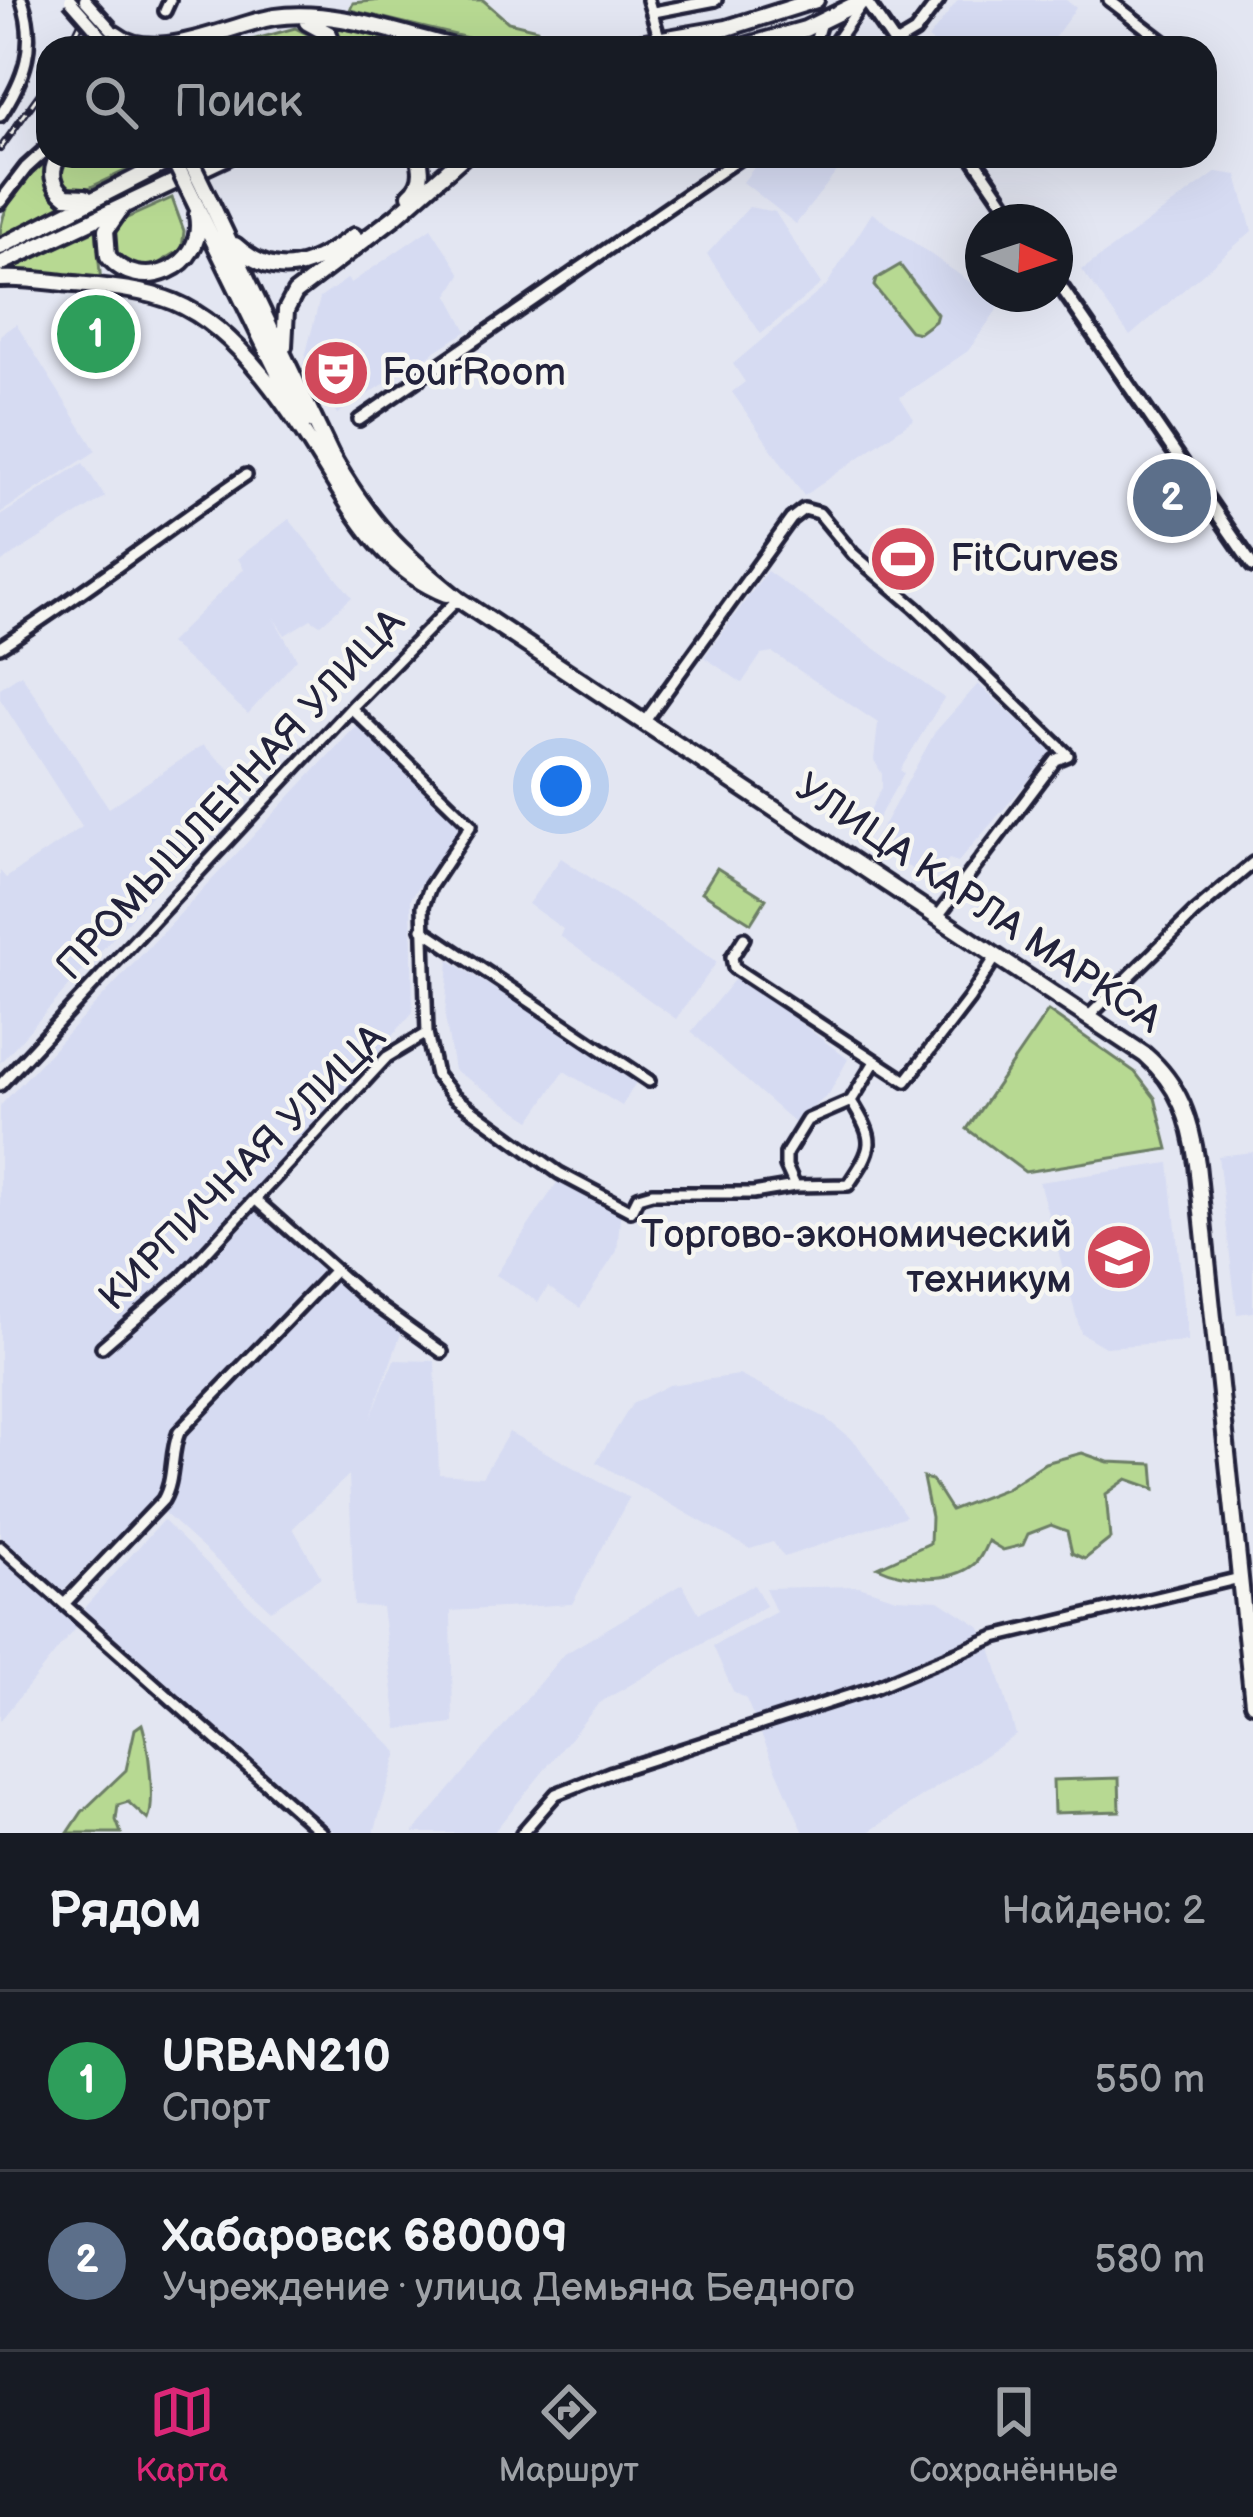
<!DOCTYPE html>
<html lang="ru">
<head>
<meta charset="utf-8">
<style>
	body { margin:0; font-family:"Balsamiq Sans",sans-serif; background:#20242c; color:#f1f3f6 }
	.compass { position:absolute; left:965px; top:204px; width:108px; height:108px; border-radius:50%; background:#171b24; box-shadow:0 12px 48px #0002; rotate:93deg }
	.you { position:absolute; left:561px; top:786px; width:42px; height:42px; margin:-30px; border:9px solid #fff; border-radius:50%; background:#1a73e8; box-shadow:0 0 0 18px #1a73e833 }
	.badge { display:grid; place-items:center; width:78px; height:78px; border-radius:50%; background:#db2777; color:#fff; font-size:39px; font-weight:700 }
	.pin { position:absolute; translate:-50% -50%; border:6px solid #fff; box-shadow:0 3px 12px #0006 }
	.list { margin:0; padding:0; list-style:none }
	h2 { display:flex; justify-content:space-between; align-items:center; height:156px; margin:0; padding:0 48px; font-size:51px }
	h2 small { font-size:39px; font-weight:400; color:#9ea1a6 }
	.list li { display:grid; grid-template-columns:78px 1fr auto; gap:36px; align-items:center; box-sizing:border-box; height:180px; padding:0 48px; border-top:3px solid #363941 }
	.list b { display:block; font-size:45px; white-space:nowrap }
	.list p { margin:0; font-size:39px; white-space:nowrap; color:#9ea1a6 }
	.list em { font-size:39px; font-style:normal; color:#9ea1a6 }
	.icon { flex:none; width:66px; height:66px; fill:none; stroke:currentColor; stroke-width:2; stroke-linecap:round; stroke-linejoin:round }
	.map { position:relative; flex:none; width:1253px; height:1833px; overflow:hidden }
	.search { position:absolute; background:#171b24; box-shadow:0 12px 48px #0002; left:36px; right:36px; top:36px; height:132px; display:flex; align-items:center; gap:30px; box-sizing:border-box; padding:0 42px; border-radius:36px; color:#9ea1a6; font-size:45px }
	.sheet { height:516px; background:#171b24 }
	nav { display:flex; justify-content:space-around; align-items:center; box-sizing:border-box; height:168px; border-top:3px solid #363941; background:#171b24; font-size:33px; color:#9ea1a6 }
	nav a { display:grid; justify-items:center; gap:6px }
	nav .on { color:#db2777 }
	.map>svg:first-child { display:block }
	.built { fill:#d6dbf2 }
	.green { fill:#b7d992; stroke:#6c7e66; stroke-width:3 }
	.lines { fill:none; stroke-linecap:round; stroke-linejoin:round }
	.minor-casing { stroke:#22223b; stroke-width:18 }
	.major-casing { stroke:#22223b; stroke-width:20 }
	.highway-casing { stroke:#22223b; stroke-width:22 }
	.minor { stroke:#f6f6f2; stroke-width:9 }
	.major { stroke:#f6f6f2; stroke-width:10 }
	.highway { stroke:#f6f6f2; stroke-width:14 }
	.rail-casing { stroke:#22223b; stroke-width:8 }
	.rail { stroke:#f6f6f2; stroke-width:3; stroke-dasharray:9; stroke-linecap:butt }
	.major-bridge-casing { stroke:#22223b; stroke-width:20; stroke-linecap:butt }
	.highway-bridge-casing { stroke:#22223b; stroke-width:22; stroke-linecap:butt }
	.major-bridge { stroke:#f6f6f2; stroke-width:10 }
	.highway-bridge { stroke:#f6f6f2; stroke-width:14 }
	.labels { text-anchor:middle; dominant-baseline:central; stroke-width:9; stroke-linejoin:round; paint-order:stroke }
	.poi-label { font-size:39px; fill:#22223b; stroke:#f6f6f2; text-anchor:start }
	.street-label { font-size:39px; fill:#22223b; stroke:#f6f6f2 }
</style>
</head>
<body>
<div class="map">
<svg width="1253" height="1833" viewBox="0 0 1253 1833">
	<rect width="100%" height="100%" fill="#e3e6f2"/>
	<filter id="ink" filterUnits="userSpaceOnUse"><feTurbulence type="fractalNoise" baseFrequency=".00833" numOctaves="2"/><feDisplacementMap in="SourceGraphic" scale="24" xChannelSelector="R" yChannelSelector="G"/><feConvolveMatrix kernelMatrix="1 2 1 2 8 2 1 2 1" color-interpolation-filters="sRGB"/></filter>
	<g filter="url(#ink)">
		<path class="built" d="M958,0H1066L1076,8L1047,48H941L928,39Z
			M763,156H848V157L796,224L743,182Z
			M1217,172L1237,175L1252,231L1130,336L1082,270Z
			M749,207L775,212L821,284L761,334L707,254Z
			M872,213L1001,304L968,351L900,397L914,419L804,496L732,392L745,382L733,364L826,286Z
			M431,228L461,274L448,295L467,331L337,414L303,365L320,298L347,279L351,283Z
			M16,324L96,451L0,513V335Z
			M83,463L105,497L0,563V516Z
			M289,519L352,597L320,625L311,619L285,635L273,617L297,659L248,714L169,643L244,569L238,558Z
			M767,571L944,698L900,770L904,773L861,848L853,842L882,788V774L874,760L878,723L773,653L761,655L742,683L704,657Z
			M21,674L109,808L203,745L249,787L0,1063V871L6,878L82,827L0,699V688Z
			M978,684L1053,752L958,862L949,859L931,880L872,846L935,732Z
			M358,724L463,827L411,898L413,1012L249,1200L402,1331L370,1419L394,1360L435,1361L439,1474L482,1477L509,1432L629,1498L572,1604L451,1611L453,1723L398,1729L382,1607L354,1606L349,1475L293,1528L321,1577L271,1610L151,1501L61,1593L0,1540V1106Z
			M561,858L717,962L676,1019L560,936L563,929L528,904Z
			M449,960L638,1079L622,1106L564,1071L531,1120L454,1070L445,1017Z
			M738,975L848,1059L829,1094L795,1123L691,1032Z
			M1253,1152V1312L1237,1314L1218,1156Z
			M1169,1163L1188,1341L1105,1347L1081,1333L1039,1182Z
			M560,1178L621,1209L617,1251L580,1308L548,1287L538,1302L496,1275Z
			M739,1375L824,1417L856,1443L906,1516L784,1557L773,1542L750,1549L596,1462L632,1404L669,1385Z
			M163,1520L398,1752L374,1833H335L83,1609Z
			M0,1552L80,1622L0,1721Z
			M682,1584L699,1613L754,1585L766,1606L599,1703L493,1833H413L563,1655Z
			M859,1586L896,1598L939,1600L979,1626L990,1644L1016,1735L867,1833H804L746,1699L733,1691L713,1646L776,1612L765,1588Z"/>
		<path class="green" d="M381,0H483L508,22L537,29L541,41L535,47L510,48L350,10L353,3Z
			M329,22L437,48H339Z
			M295,28L317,39L319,48H223Z
			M51,156C42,176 49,190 66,202L0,238C0,205 25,176 51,156Z
			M66,156H150L152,158L76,194L62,186L58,174Z
			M172,198L184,231L182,249L151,268C118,263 106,258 116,223Z
			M96,230L101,283L6,271Z
			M900,265L937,314L935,321L919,333L910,331L874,286L876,279Z
			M717,868L766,899L751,923L702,892Z
			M1048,1011L1135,1072L1155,1098L1168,1149L1025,1172L967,1129Z
			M1082,1453L1108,1462L1153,1464L1155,1489L1127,1479L1106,1494L1110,1539L1085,1559L1072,1553L1067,1531L1051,1525L1028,1534L1023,1545L1003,1550L988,1541C984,1550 980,1560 973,1565C949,1584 903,1579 878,1567L930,1543L931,1517L923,1478L932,1480L951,1510L1005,1489L1045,1463Z
			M142,1724C148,1743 156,1803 148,1820L128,1802L118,1805L116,1820L121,1833H68L82,1812L126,1770L135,1729Z
			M1119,1778L1120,1811L1054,1813L1053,1780Z"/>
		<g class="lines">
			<g class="minor-casing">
				<path id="minor" d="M648,0L660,40
					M1109,0L1172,48
					M165,11L170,0
					M654,12L716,0
					M786,40L803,41L809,48
					M895,44L915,32L939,0
					M819,48L816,39L821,22
					M831,48L862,4
					M0,116C25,78 37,45 22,0
					M359,420L743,156
					M0,647C85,593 164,531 246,475
					M351,708L471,825L430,887L423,906L427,1033L436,1075L454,1097L559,1173L631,1211L638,1197L652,1193H753L795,1186L848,1185C875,1145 876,1142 851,1101
					M645,721L791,519L804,509L819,513L853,554L916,608L1068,755L1056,760L938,916
					M422,929L649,1081
					M744,938L732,957L734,968L906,1081L969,999L997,955
					M1089,1016L1195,912L1253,863
					M0,1085L351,708L458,599
					M795,1186L786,1166V1154L807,1120L851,1101L874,1063
					M257,1201L364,1296L442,1352
					M102,1347L182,1278L387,1057L427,1033
					M0,1547L322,1833
					M66,1602L163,1500C175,1480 170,1454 179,1432L335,1270
					M522,1833L556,1794L612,1772L873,1688L995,1637L1240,1578"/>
			</g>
			<g class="major-casing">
				<path id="major" d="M865,0L898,48
					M972,156L1017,222
					M0,202L26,168L48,148
					M1055,278L1253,566"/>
			</g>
			<g class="highway-casing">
				<path id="highway" d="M307,22L329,34L334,48
					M115,34C155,66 230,24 275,17C334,8 401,35 458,48
					M609,48L727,28L816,0
					M738,48L805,29L864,0
					M59,156C49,170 52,186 66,196L85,197
					M410,195C422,185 423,170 418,156
					M209,199L331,455C370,523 397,550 458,599L1145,1055C1180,1085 1191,1121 1197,1164L1253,1703
					M196,205L303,424
					M120,210L106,230L108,256C139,296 207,268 197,215
					M235,245C279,285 313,265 354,236
					M0,247L179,156
					M0,264L229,156
					M0,279C24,277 50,282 74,284C107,287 142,289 174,302C244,331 298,423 337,486C364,530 396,575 446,594
					M284,346L286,310L295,293L396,216L464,156"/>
			</g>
			<use href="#minor" class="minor"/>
			<use href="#major" class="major"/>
			<use href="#highway" class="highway"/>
			<g class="rail-casing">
				<path id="rail" d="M69,48L92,0
					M0,149L48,82"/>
			</g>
			<use href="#rail" class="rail"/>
			<g class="major-bridge-casing">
				<path id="major-bridge" d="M70,0L105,40
					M85,0L111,29"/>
			</g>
			<g class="highway-bridge-casing">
				<path id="highway-bridge" d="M172,156L196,205
					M188,156L209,199"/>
			</g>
			<use href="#major-bridge" class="major-bridge"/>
			<use href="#highway-bridge" class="highway-bridge"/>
		</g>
	</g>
	<defs>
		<g id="theatre-disc" transform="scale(3.45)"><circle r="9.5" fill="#d1495b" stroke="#f6f6f2"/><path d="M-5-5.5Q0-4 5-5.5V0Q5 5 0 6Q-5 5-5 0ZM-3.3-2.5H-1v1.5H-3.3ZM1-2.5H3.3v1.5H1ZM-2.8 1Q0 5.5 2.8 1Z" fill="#fff"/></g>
		<g id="stadium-disc" transform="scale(3.45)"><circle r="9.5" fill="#d1495b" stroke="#f6f6f2"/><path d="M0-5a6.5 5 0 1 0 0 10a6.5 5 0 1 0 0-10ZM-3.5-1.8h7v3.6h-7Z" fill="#fff"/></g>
		<g id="university-disc" transform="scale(3.45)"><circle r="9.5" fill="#d1495b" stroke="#f6f6f2"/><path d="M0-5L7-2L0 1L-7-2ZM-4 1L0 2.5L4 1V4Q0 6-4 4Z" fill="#fff"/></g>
	</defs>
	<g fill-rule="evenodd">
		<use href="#theatre-disc" x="336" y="373"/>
		<use href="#stadium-disc" x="903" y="559"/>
		<use href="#university-disc" x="1119" y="1257"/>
	</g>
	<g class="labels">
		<g class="poi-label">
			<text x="382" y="373">FourRoom</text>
			<text x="950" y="559">FitCurves</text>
			<text x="1072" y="1235" text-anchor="end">Торгово-экономический<tspan x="1072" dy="45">техникум</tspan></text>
		</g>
		<g class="street-label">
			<text transform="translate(231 795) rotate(-47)">ПРОМЫШЛЕННАЯ УЛИЦА</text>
			<text transform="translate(978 904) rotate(34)">УЛИЦА КАРЛА МАРКСА</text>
			<text transform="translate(243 1168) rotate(-45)">КИРПИЧНАЯ УЛИЦА</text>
		</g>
	</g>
</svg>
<svg class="compass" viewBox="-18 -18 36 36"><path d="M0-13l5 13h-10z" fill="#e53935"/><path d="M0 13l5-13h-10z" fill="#9ea1a6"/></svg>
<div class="you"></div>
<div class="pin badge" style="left:96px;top:334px;background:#2e9e5b">1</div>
<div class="pin badge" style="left:1172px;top:498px;background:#5c6f8a">2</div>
<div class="search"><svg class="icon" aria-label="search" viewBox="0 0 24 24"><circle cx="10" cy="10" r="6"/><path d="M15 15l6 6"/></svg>Поиск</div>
</div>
<section class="sheet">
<h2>Рядом<small>Найдено: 2</small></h2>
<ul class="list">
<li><span class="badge" style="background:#2e9e5b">1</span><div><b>URBAN210</b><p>Спорт</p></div><em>550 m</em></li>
<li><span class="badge" style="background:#5c6f8a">2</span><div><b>Хабаровск 680009</b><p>Учреждение · улица Демьяна Бедного</p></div><em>580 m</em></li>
</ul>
</section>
<nav>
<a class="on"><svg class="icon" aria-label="map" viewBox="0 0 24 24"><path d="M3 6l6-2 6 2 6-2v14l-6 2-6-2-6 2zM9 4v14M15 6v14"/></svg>Карта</a>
<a><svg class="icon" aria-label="directions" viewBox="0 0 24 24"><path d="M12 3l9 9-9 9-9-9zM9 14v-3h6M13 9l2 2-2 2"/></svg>Маршрут</a>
<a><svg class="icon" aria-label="saved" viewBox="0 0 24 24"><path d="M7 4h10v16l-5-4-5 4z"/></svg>Сохранённые</a>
</nav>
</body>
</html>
